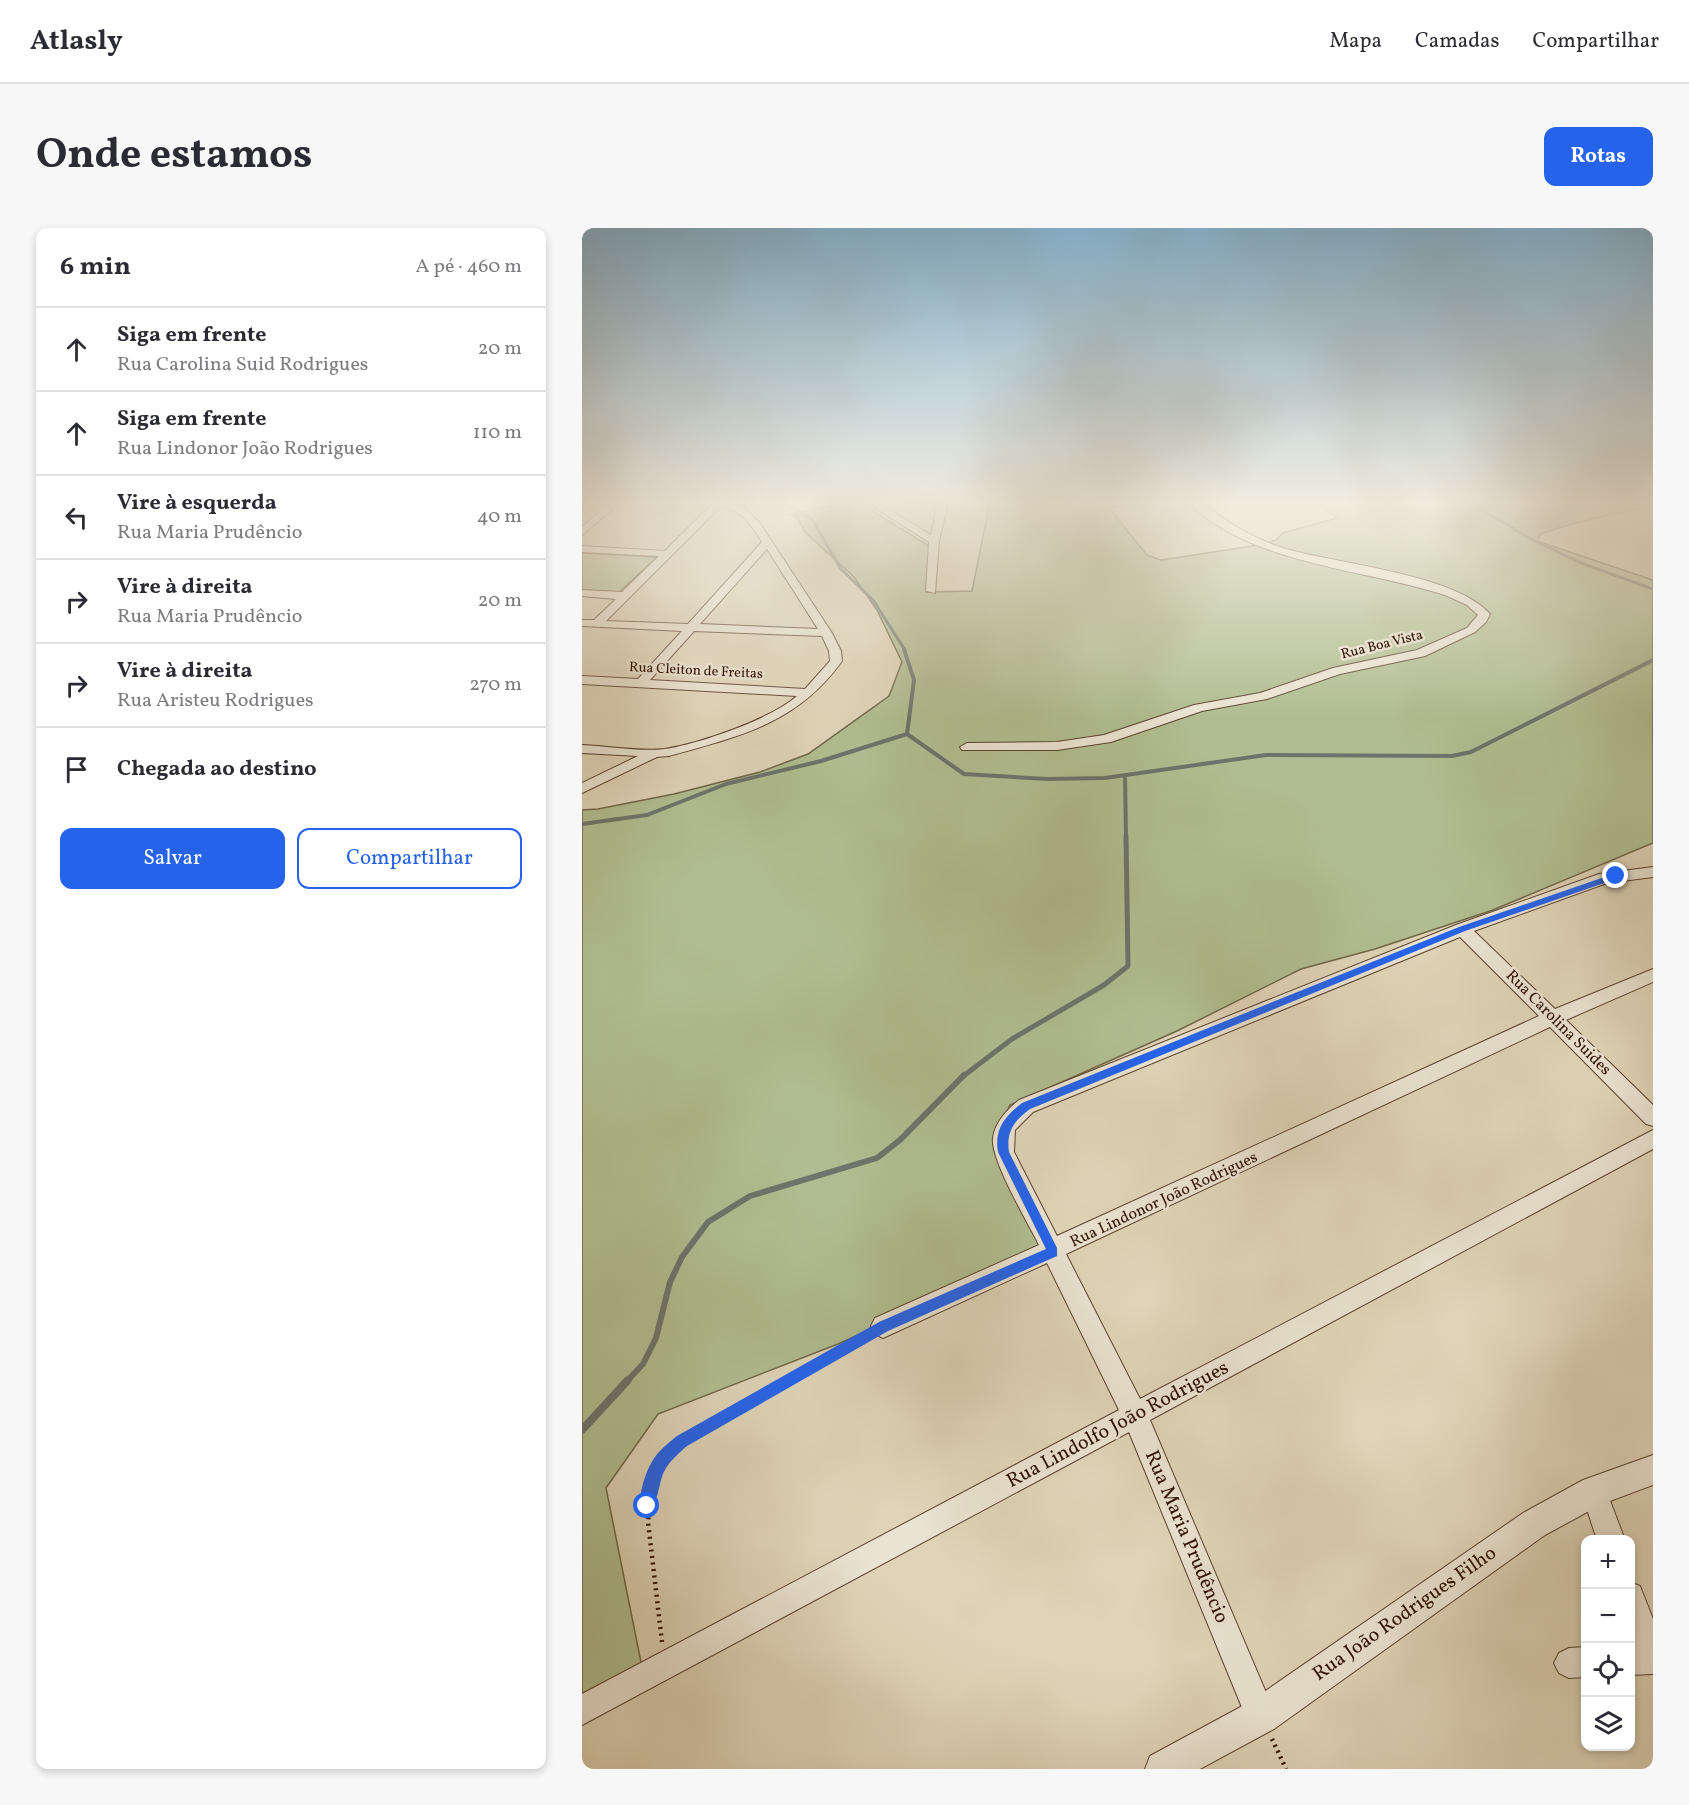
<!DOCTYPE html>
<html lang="pt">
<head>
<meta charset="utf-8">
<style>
	body { margin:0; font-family:Vollkorn,serif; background:#f7f7f7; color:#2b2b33 }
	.controls { position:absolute; right:18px; bottom:18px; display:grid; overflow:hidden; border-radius:12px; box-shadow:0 3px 9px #0003 }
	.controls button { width:54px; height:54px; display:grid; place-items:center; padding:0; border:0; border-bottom:2px solid #e1e1e2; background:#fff; color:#2b2b33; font:30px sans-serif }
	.stop { position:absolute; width:18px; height:18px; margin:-14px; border:4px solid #2563eb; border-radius:50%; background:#fff }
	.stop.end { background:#2563eb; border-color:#fff; box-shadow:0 2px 6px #0008 }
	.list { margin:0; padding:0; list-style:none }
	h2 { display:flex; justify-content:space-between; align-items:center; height:78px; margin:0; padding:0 24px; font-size:26px }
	h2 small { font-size:20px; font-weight:400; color:#7c7c81 }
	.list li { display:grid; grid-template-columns:39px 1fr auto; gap:18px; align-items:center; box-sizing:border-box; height:84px; padding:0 24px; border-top:2px solid #e1e1e2 }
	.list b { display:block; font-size:22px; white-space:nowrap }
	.list p { margin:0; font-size:20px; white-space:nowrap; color:#7c7c81 }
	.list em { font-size:20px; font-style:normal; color:#7c7c81 }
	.actions { display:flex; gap:12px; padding:18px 24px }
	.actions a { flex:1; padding:14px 0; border:2px solid #2563eb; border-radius:12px; text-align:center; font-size:21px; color:#2563eb }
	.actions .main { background:#2563eb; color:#fff }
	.icon { flex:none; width:33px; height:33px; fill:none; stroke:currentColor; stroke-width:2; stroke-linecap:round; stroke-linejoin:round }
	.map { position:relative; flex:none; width:1071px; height:1541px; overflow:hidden; border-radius:12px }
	header { display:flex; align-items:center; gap:36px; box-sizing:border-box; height:84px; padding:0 30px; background:#fff; border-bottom:2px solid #e1e1e2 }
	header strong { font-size:28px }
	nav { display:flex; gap:33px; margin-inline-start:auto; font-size:21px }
	.intro { display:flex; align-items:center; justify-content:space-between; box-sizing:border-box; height:144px; padding:0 36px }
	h1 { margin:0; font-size:42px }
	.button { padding:15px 27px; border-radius:12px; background:#2563eb; color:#fff; font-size:21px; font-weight:700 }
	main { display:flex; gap:36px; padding:0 36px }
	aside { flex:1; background:#fff; border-radius:12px; box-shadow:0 3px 9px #0003 }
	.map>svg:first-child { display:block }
	.green { fill:#b0bd90; stroke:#706648; stroke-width:1.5 }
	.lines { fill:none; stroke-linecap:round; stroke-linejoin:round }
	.stream-far4 { stroke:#6c746c; stroke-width:3 }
	.stream-far3 { stroke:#6c746c; stroke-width:4 }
	.stream-far2 { stroke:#6c746c; stroke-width:5 }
	.stream-far1 { stroke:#6c746c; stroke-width:6 }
	.stream { stroke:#6c746c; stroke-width:8 }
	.minor-casing { stroke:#5b412e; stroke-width:2 }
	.tertiary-casing { stroke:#5b412e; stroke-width:2 }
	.path-far1 { stroke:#2f1000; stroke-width:4; stroke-dasharray:1.5 4; stroke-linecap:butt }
	.path { stroke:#2f1000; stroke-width:4.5; stroke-dasharray:2 4.5; stroke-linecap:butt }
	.minor { fill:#eae3d1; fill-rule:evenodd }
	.tertiary { fill:#eae3d1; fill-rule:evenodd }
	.route { fill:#2563eb }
	.labels { text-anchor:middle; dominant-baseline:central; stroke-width:5; stroke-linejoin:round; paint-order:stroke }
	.far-street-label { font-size:14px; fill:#2f1000; stroke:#eae3d1 }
	.street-label { font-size:16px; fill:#2f1000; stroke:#eae3d1 }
	.near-street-label { font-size:20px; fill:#2f1000; stroke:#eae3d1 }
</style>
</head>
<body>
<header>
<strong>Atlasly</strong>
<nav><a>Mapa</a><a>Camadas</a><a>Compartilhar</a></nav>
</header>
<div class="intro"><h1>Onde estamos</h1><a class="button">Rotas</a></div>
<main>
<aside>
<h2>6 min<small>A pé · 460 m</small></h2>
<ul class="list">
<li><svg class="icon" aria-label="ahead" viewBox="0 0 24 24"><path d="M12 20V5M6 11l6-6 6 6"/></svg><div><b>Siga em frente</b><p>Rua Carolina Suid Rodrigues</p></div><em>20 m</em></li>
<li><svg class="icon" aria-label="ahead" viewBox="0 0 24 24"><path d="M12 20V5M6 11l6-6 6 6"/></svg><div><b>Siga em frente</b><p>Rua Lindonor João Rodrigues</p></div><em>110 m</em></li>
<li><svg class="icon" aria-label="left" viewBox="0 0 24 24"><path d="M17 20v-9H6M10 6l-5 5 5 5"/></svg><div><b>Vire à esquerda</b><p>Rua Maria Prudêncio</p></div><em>40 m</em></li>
<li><svg class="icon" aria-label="right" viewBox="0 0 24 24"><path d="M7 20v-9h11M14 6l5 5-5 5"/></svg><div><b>Vire à direita</b><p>Rua Maria Prudêncio</p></div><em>20 m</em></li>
<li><svg class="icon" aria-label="right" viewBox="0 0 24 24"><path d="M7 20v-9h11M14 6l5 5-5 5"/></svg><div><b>Vire à direita</b><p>Rua Aristeu Rodrigues</p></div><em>270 m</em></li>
<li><svg class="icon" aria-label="arrive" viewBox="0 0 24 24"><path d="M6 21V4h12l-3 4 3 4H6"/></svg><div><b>Chegada ao destino</b></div></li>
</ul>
<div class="actions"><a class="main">Salvar</a><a>Compartilhar</a></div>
</aside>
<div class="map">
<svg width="1071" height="1541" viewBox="0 0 1071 1541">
	<rect width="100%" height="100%" fill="#dfd4b8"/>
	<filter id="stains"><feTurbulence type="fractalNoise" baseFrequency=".00333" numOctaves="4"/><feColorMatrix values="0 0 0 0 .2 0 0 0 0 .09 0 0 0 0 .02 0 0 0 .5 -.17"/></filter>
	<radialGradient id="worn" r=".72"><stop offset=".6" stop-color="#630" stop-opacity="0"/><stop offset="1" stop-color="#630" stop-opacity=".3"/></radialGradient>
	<path class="green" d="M262,274H276L347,318L344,364L390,363L408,274H562L527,280L565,327L579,332L677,317L694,312L701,305L715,301L755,290L735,274H1052L1061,279C1027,288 993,293 959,306L955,313L1071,352V615L911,682L793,721L719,741L595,803L428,877L417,900L412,922L455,998L458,1013L453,1026L256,1116L76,1186L24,1260L60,1439L0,1467V582L16,581L92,566L178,544L226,526L307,468L320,434L295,382L272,349L224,305L215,290L209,287Z
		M0,325L75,329L36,365L0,363Z"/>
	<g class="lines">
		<path class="stream-far4" d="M199,274L230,291L259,341L291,372L323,422
			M887,274L949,311L999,335L1071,361"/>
		<path class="stream-far3" d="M322,421L332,452L325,506
			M325,506L382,546L465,551L523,550L684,527L870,528L889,524L1071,432
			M543,547L544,610
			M0,596L65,587L144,556L239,533L325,506"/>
		<path class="stream-far2" d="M380,849L430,811L522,757L546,738L544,608"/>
		<path class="stream-far1" d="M45,1153L61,1136L74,1110L88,1054L100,1029L126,994L168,968L295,930L318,912L382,847"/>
		<path class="stream" d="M0,1202L46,1152"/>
		<g class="minor-casing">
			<path id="minor" d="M29,274H39L0,307V299Z
				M132,274L160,278L177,294L250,405L259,423L260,433C215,496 158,508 87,528L75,529L0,565V555L56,528L0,525V517C25,518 59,524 83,521C119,515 187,492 215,468L0,456V448L56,451L100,403L0,398V392H12L34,371L0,368V362L40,364L77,328L0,324V318L83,323ZM139,278C160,283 169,296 180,314L106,396L24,393ZM185,321L236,401L118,396ZM112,403L240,408L247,423L248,433L223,461L68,452Z
				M284,274H295L349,307L356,274H366L357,313L353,365L344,363L347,314Z
				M605,274C623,274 638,289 653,298C671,308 688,317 708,322C759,336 874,347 908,386L904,394L893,404L843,428L758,446L685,471L620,483L529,514L475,522H380L378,519L385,515L475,514L522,507L612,477L678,465L751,440L835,422L885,400L896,387L885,377L863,367C780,340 670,337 605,274Z
				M1071,639V649L1025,655L892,703L973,781L1071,741V754L984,792L1071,877V898L1064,896L968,799L484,1026L558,1171L1071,902V921L568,1192L694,1488L690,1499L679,1503L668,1499L547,1204L0,1497V1466L537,1182L465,1035L301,1110L293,1106L289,1098L293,1090L457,1017C446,995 408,931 411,910C413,894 425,882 437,872L874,697L1017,646ZM878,709L957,788L475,1008L432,924L433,902L451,884Z
				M1012,1250L1021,1254L1043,1312H1015L999,1263L1003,1254Z
				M1048,1354L1058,1358L1071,1391V1446L1048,1447V1417H1051L1048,1409Z
				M1004,1419V1449L987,1450L977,1445L972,1435L977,1425L987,1420Z"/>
		</g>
		<g class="tertiary-casing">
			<path id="tertiary" d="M1071,1227V1257L1020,1276L963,1307L692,1501L618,1541H563L568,1528L666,1475L941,1285L1001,1252Z"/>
		</g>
		<path class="path-far1" d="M205,1153L284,1108"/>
		<path class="path" d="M80,1414L66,1294L71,1249L79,1231L100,1213L207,1152
			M690,1511L704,1541"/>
		<use href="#minor" class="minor"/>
		<use href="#tertiary" class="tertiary"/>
	</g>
	<linearGradient id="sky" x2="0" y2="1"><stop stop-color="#86b5d3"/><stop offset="0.56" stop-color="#f1ecdf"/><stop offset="1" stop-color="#f1ecdf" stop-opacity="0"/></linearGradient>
	<rect width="1071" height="490" fill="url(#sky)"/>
	<path class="route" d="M1034,645L1038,648L1037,650L883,703L448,881C432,893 424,903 427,924L475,1020V1028L306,1103L105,1218C72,1246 84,1248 70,1283L65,1285L60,1283C54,1268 66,1235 77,1224C82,1218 89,1213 95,1208L297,1094L464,1021L416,924C412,901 423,888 440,875L877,699Z"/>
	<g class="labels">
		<g class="far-street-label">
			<text transform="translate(800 417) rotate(-14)">Rua Boa Vista</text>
			<text transform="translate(114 443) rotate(3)">Rua Cleiton de Freitas</text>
		</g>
		<g class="street-label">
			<text transform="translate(976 795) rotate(45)">Rua Carolina Suides</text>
			<text transform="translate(582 972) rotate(-25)">Rua Lindonor João Rodrigues</text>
		</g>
		<g class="near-street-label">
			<text transform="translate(536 1197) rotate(-28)">Rua Lindolfo João Rodrigues</text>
			<text transform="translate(604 1309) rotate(67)">Rua Maria Prudêncio</text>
			<text transform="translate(823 1386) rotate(-35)">Rua João Rodrigues Filho</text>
		</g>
	</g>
	<rect width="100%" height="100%" filter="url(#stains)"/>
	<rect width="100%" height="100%" fill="url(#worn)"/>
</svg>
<div class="controls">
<button>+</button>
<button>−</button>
<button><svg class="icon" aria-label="locate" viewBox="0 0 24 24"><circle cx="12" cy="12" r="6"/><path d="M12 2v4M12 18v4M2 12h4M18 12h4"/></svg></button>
<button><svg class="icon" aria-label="layers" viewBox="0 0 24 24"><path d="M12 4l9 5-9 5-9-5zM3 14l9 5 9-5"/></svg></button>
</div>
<div class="stop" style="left:65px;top:1278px"></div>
<div class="stop end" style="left:1034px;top:648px"></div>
</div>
</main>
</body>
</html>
